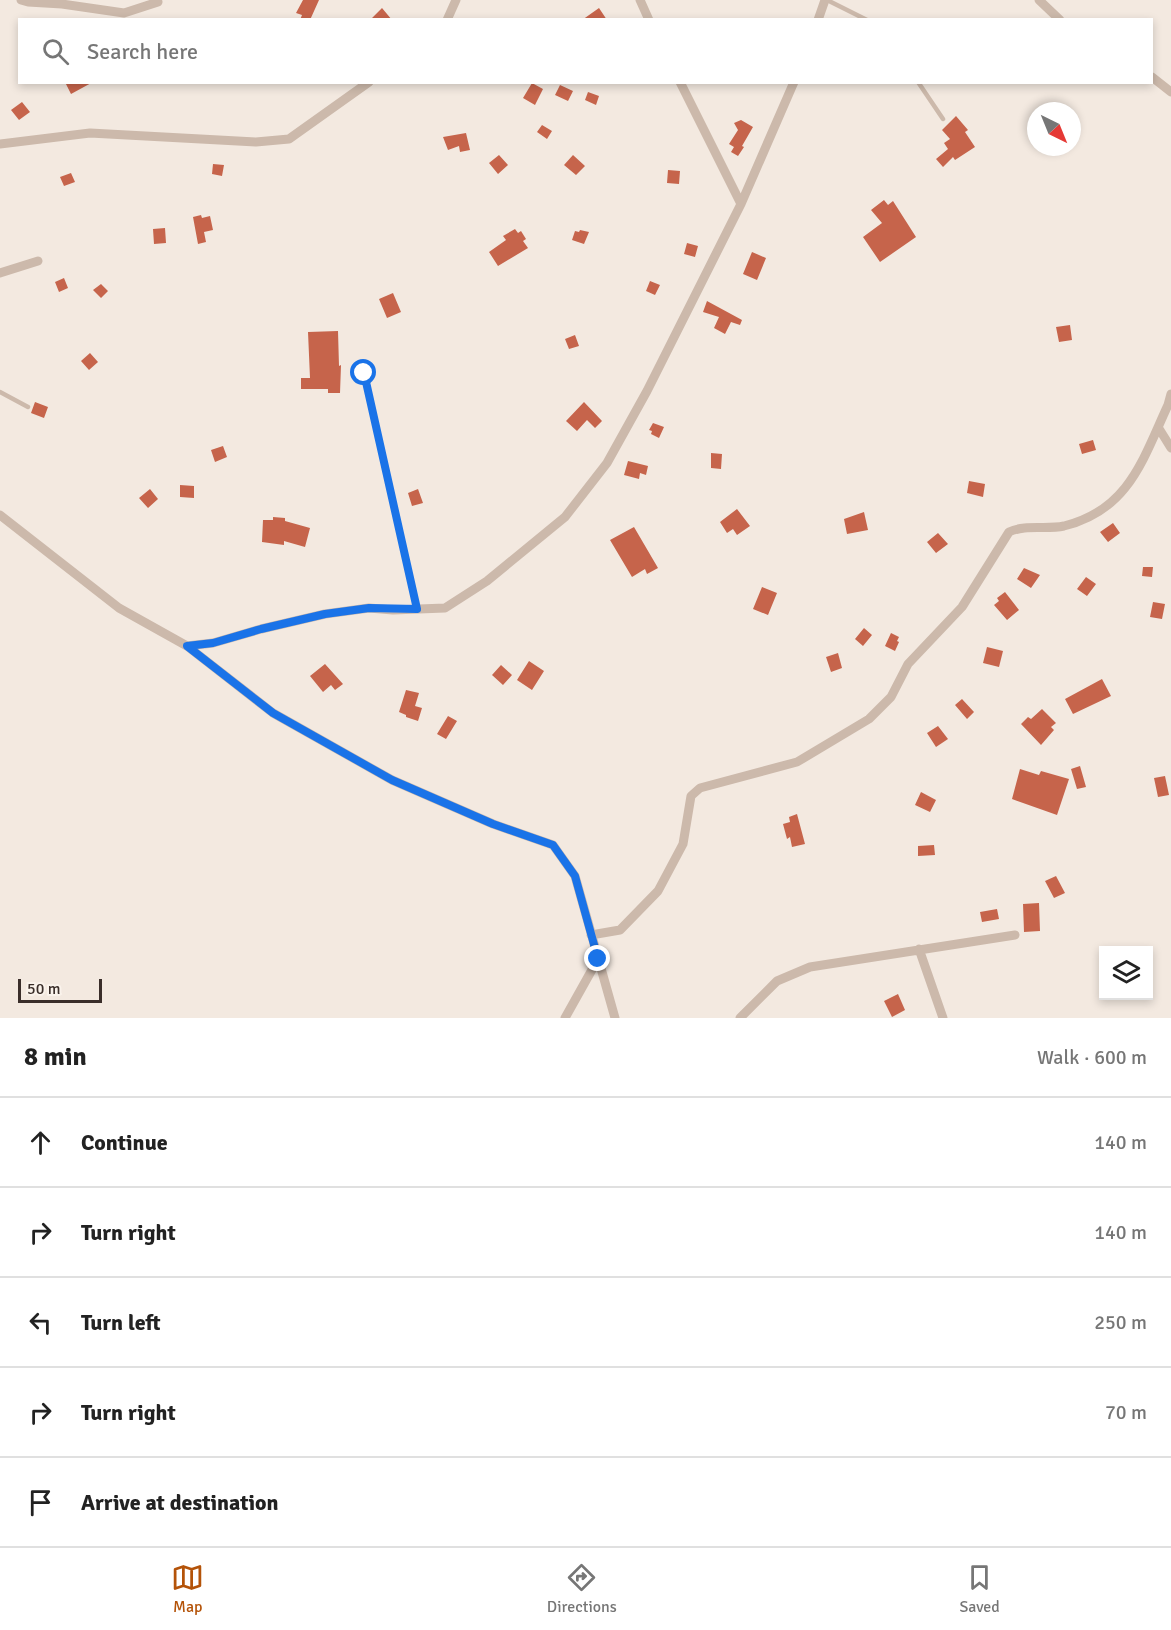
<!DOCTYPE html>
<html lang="en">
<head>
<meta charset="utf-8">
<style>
	body { margin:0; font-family:Signika,sans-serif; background:#f2f2f2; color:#222 }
	.controls { position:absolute; right:18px; bottom:18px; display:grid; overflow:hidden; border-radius:0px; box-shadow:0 3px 9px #0003 }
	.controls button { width:54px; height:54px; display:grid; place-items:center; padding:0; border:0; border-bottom:2px solid #e0e0e0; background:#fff; color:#222; font:30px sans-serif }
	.compass { position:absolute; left:1027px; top:102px; width:54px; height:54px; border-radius:50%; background:#fff; box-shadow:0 3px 9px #0003; rotate:137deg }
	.scale { position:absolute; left:18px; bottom:15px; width:84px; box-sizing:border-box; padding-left:6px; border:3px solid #3a2e2a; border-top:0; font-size:16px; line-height:21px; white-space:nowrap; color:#3a2e2a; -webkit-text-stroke:4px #faf3ec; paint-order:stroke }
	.stop { position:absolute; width:18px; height:18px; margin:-14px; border:4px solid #1a73e8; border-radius:50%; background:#fff }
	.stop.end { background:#1a73e8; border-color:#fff; box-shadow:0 2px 6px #0008 }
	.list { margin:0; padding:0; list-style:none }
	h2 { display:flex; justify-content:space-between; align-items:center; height:78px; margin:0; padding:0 24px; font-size:26px }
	h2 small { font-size:20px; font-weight:400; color:#767676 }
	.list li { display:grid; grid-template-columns:39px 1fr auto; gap:18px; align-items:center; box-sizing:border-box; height:90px; padding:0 24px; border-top:2px solid #e0e0e0 }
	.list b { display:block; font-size:22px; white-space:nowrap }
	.list em { font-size:20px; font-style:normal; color:#767676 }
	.icon { flex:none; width:33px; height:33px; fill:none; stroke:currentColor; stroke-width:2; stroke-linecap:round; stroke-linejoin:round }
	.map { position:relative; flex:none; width:1171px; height:1018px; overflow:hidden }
	.search { position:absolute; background:#fff; box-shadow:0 3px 9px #0003; left:18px; right:18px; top:18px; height:66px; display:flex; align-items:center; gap:15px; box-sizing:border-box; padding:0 21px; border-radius:0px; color:#767676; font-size:22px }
	.sheet { height:528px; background:#fff }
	nav { display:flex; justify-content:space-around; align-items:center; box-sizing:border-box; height:84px; border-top:2px solid #e0e0e0; background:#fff; font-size:16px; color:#767676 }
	nav a { display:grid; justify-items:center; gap:3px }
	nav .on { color:#b45309 }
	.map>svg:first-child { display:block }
	.building { fill:#c6644b }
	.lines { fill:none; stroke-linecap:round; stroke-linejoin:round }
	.lane { stroke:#ccb9ab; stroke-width:4.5 }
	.street { stroke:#ccb9ab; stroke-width:9 }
	.route { stroke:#1a73e8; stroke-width:8 }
</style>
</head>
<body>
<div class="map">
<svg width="1171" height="1018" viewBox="0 0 1171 1018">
	<rect width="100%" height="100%" fill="#f3e9e0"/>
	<path class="building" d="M303,0H319L310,20H300L302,15L296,13Z
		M382,8L392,20H370Z
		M599,8L607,20H582Z
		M65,82H93L71,94Z
		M532,83L543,89L535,105L523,98Z
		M560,85L573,91L568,101L555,95Z
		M588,92L599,96L596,105L585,100Z
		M22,102L30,112L19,120L11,110Z
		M956,116L968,130L965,132L975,147L955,160L953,157L943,167L936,159L948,149L944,143L950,139L942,130Z
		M741,120L753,127L742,146L744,147L738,156L731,152L734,147L729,144L738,130L734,123Z
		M542,125L552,131L547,139L537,132Z
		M466,133L470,150L460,152L459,146L448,150L443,137Z
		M499,155L508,165L498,174L489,163Z
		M573,155L585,166L576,175L564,165Z
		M213,164L224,165L222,176L212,174Z
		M668,170L680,171L679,184L667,183Z
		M71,173L75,182L64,186L60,177Z
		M884,200L888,205L893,201L916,237L880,262L863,237L882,223L871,210Z
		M201,215L202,218L210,216L213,230L204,232L206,242L198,244L193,217Z
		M165,228L166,243L154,244L153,229Z
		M515,229L518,233L521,231L526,239L523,241L528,248L498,266L489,252L506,240L503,236Z
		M580,230L589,232L584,244L572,240L575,231L579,232Z
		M687,243L698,246L695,257L684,254Z
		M752,252L766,258L757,280L743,274Z
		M64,278L68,288L59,292L55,282Z
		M650,281L660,285L655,295L646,291Z
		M101,284L108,291L101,298L93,290Z
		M393,293L401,312L387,318L379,299Z
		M707,301L742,320L740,325L731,322L725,334L714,328L719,317L703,312Z
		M1070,325L1072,340L1059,342L1056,327Z
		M338,331L339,366L341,365L340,393H328V389H301V378H310L308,332Z
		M575,335L579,346L569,349L565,339Z
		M90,353L98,362L89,370L81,361Z
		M35,402L48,407L44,418L31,413Z
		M584,402L602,421L595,428L587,420L577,431L566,421Z
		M653,423L664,427L659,438L651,434L652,431L649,430Z
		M1093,440L1096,450L1082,454L1079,444Z
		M223,446L227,457L215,462L211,450Z
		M711,453L722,454L721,469L711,468Z
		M628,461L648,466L646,475L640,473L639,479L624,475Z
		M969,481L985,484L983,497L967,493Z
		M180,485L194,486V498L180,497Z
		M150,489L158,499L148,508L139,498Z
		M418,489L423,503L412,506L408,493Z
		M737,509L750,526L737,535L733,529L727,533L720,522Z
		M864,512L868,530L847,534L844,519Z
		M273,517L285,518V521L310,528L305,547L284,541V545L262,542L263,520H273Z
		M1113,523L1120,533L1108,542L1100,532Z
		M634,527L658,568L647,574L645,569L632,577L610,540Z
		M938,533L948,544L936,553L927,542Z
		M1143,567H1153L1152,577L1142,576Z
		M1024,568L1040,575L1031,588L1017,579Z
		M1086,577L1096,584L1087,596L1077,589Z
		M762,587L777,593L768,615L753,609Z
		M1005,592L1019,610L1007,620L994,605L999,601L997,598Z
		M1153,602L1165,604L1162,619L1150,617Z
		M864,628L872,635L863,646L855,639Z
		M891,633L899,637L897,641L899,642L895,651L885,646Z
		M987,647L1003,651L999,667L983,663Z
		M838,653L842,668L831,672L826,657Z
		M529,661L544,671L532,690L517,680Z
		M325,664L343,684L335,690L331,685L323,692L310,676Z
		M501,665L512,675L503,685L492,675Z
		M1102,679L1111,696L1073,714L1065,699Z
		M406,690L419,693L415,706L422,708L418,721L406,717V715L399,712Z
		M962,699L974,712L967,719L955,705Z
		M1042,709L1056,723L1051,727L1054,730L1041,745L1021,724L1028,717L1031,719Z
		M448,716L457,721L446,739L437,734Z
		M938,726L948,739L936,747L927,733Z
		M1080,766L1086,787L1077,789L1071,769Z
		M1020,769L1039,775L1041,771L1069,779L1057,815L1012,799Z
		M1165,776L1169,795L1158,797L1154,778Z
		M921,792L936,800L930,812L915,805Z
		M797,814L805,844L792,847L790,837L787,839L783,824L790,822L789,817Z
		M934,845L935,855L918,856V846Z
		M1056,876L1065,893L1054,898L1045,881Z
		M1039,903L1040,931L1024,932L1023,904Z
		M997,909L999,919L982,922L980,912Z
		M898,994L905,1010L892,1017L884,1001Z"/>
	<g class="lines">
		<path class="lane" d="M827,0L867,20
			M918,82L943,119
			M364,373L417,609
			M0,392L28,407"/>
		<path class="street" d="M21,0L28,2L62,4L124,13L158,2
			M640,0L649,20
			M1039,0L1060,20
			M447,20L456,0
			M818,20L825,0
			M1152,77L1171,92
			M680,82L741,204
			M0,144L90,133L256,142L289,139L369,82
			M0,273L38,261
			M1158,427L1171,448
			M0,515L119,608L187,646L213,643L261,629L325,614L369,608L393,610L445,608L487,581L565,517L607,463L647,391L741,204L794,82
			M187,646L273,713L392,780L493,824L553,845L575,876L615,1018
			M591,935L620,930L658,891L683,844L691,796L700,788L797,762L869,719L891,697L908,664L962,607L1009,532C1026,524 1046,530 1064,526C1129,510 1143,459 1168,405L1171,394
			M919,949L943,1018
			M565,1018L598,959
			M740,1018L777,981L810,967L1015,935"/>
	</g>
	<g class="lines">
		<path class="route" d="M364,373L417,609L369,608L325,614L261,629L213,643L187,646L273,713L392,780L493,824L553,845L575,876L598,959"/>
	</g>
</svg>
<div class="controls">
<button><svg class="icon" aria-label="layers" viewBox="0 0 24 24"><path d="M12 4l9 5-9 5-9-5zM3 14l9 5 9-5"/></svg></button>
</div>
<svg class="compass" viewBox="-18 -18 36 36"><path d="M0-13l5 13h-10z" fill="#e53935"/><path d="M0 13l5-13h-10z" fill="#767676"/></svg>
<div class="scale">50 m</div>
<div class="stop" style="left:364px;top:373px"></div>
<div class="stop end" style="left:598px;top:959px"></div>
<div class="search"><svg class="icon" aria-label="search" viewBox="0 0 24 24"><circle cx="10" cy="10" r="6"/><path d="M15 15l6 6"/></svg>Search here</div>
</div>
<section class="sheet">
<h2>8 min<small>Walk · 600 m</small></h2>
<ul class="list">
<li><svg class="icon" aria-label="ahead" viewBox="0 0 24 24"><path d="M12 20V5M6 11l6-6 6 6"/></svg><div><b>Continue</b></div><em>140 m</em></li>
<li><svg class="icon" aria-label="right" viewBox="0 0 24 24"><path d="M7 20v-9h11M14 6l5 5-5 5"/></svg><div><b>Turn right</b></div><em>140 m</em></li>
<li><svg class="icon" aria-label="left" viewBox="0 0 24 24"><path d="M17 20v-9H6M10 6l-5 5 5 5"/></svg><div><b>Turn left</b></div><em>250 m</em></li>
<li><svg class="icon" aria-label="right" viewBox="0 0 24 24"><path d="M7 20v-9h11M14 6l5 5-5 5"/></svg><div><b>Turn right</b></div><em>70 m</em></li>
<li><svg class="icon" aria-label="arrive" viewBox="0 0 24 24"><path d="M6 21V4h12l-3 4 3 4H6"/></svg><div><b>Arrive at destination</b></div></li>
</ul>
</section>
<nav>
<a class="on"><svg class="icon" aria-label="map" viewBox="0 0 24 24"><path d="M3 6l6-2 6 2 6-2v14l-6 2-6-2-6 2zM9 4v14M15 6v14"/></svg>Map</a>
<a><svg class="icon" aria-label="directions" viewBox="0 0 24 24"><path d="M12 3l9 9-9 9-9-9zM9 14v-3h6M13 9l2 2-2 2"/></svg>Directions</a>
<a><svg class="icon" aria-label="saved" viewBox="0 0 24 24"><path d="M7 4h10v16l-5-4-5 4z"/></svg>Saved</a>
</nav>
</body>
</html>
